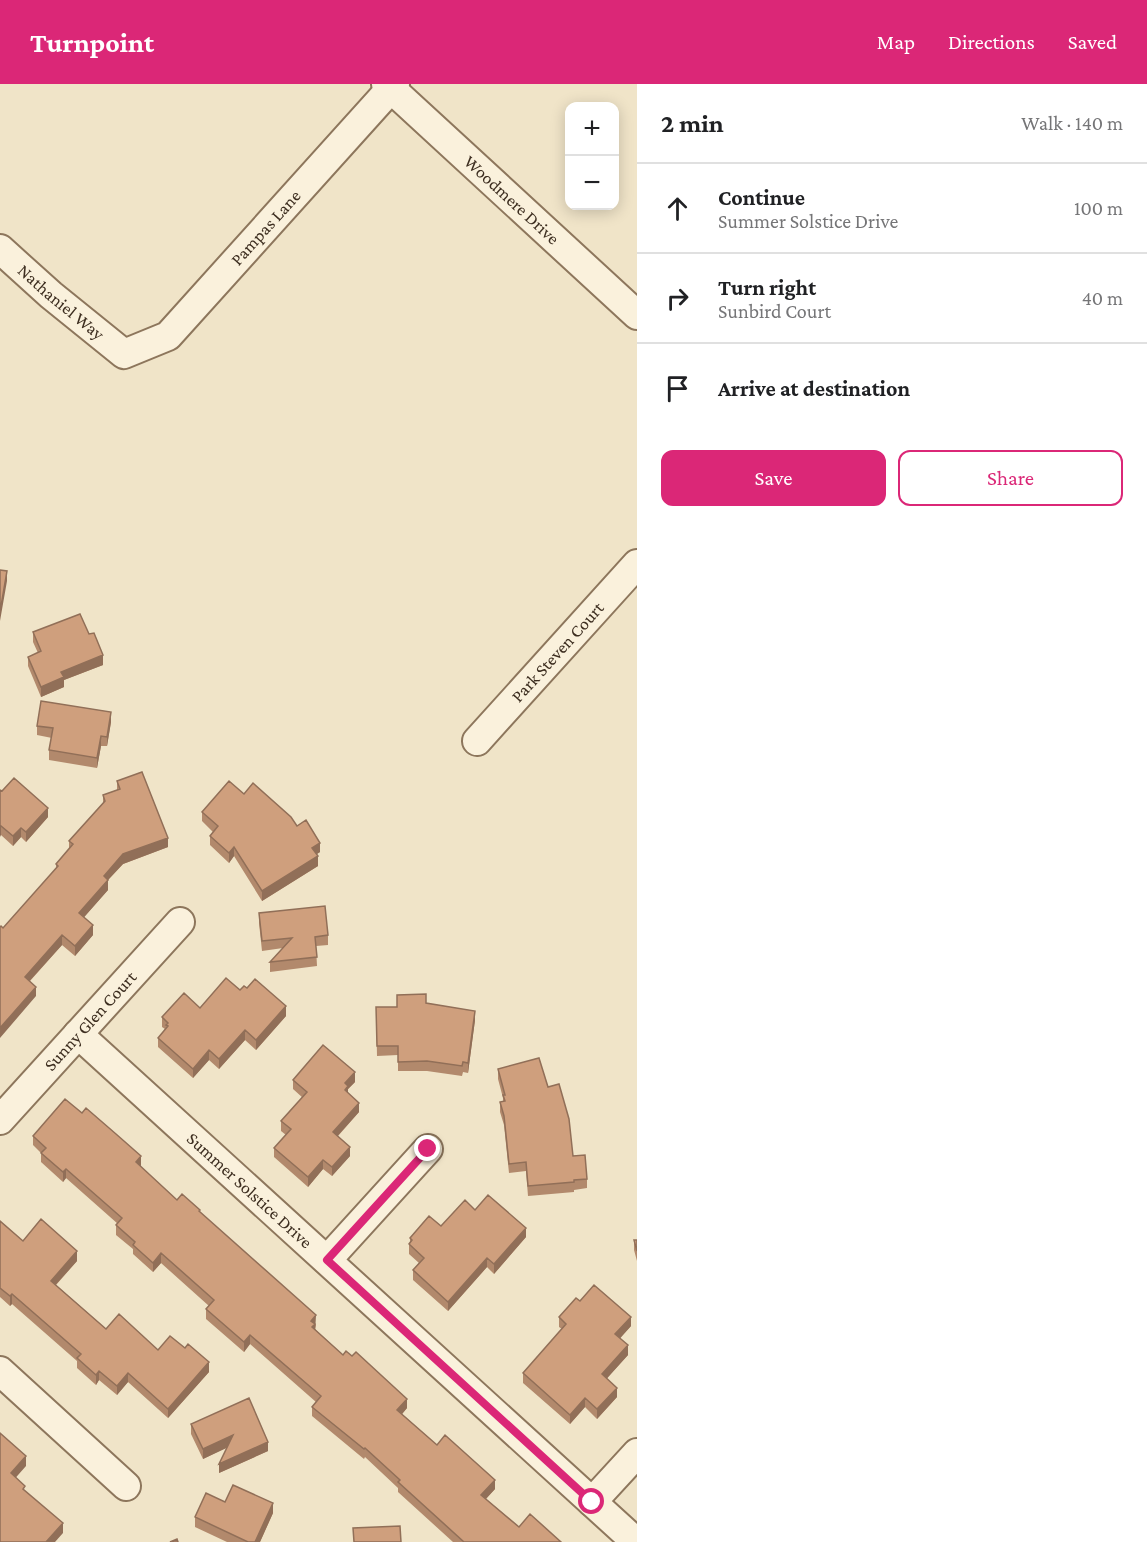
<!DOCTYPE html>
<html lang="en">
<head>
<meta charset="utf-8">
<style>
	body { margin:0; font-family:"Crimson Pro",serif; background:#f6f6f6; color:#202124 }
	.controls { position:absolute; right:18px; top:18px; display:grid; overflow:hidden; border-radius:12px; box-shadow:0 3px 15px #0003 }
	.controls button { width:54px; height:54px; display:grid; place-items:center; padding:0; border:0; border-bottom:2px solid #e0e0e0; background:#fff; color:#202124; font:30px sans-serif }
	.stop { position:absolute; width:18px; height:18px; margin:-14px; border:4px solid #db2777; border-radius:50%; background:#fff }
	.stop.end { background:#db2777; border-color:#fff; box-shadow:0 2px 6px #0008 }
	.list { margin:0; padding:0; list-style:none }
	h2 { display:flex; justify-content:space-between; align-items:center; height:78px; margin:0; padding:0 24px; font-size:26px }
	h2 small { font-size:20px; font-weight:400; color:#757577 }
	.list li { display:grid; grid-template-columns:39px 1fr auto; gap:18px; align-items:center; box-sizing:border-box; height:90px; padding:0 24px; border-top:2px solid #e0e0e0 }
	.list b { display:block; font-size:22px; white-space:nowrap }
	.list p { margin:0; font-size:20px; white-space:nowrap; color:#757577 }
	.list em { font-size:20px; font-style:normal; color:#757577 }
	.actions { display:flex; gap:12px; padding:18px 24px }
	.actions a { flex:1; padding:14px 0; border:2px solid #db2777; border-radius:12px; text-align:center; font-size:21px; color:#db2777 }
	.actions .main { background:#db2777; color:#fff }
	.icon { flex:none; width:33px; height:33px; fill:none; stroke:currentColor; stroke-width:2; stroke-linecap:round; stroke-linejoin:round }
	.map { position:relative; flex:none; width:637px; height:1458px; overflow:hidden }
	header { display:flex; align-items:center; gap:36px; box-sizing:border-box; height:84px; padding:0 30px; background:#db2777; color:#fff }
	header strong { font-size:28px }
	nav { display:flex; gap:33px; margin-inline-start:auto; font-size:21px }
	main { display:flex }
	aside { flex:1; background:#fff }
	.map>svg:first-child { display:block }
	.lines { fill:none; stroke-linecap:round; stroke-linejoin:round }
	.minor-casing { stroke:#8d765c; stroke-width:32 }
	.minor { stroke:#faf1dc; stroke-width:28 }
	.wall { fill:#b2896c }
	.shaded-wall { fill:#916f58 }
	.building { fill:#cf9f7d; stroke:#916f58; stroke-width:1.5 }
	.route { stroke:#db2777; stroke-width:8 }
	.labels { text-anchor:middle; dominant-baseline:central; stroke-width:6; stroke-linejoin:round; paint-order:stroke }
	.street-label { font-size:18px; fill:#3d2e20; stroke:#f7eed8 }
</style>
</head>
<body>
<header>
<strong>Turnpoint</strong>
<nav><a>Map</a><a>Directions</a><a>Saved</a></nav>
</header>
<main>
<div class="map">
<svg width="637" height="1458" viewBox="0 0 637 1458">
	<rect width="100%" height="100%" fill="#f0e4c8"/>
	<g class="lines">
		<g class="minor-casing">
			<g id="minor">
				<path id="s1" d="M386,0L637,231"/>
				<path id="s2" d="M0,165L51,211L124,270L168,252L395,0"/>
				<path id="s3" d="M477,657L637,480"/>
				<path id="s4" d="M78,950L636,1458"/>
				<path id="s5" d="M0,1036L180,838"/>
				<path d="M327,1176L428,1065"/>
				<path d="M0,1287L126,1402"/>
				<path d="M592,1418L637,1369"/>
			</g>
		</g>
		<use href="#minor" class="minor"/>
	</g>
	<path class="wall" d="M33,548L103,581L64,596V603L41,613L28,582V573L38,569L33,558Z
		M111,638L107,662H101L97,684L49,676V666L52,654L37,651V642Z
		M117,697L168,763L123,780L108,796V806L84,833L93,851L75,872L62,861L30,897L36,912L3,844L56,785V780L69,765V757L103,719V711L117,706Z
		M0,706L48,733L26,758L21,753L13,762L1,751Z
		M244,710L297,742L320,768L317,770L318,782L262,817L234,772L229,779L210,761V752L213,748L202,737V728Z
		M259,829L328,851V861L316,862L317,882L270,888V878L283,864L262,867L259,839Z
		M240,906L286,932L256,966L245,956L219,985L209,976L193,994L158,963V954L165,945L162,943V933L200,924Z
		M426,919L475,936L468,989L463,988L462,992L427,987H398V971L377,972L376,923H397Z
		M498,985L548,1003L573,1072L587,1095V1104L574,1106V1108L528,1112L526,1087L509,1089L504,1041L500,1028V1018L503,1017V1014L498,995Z
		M293,996L355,998L348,1005V1010L359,1028L338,1052L350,1072L332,1092L323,1085L308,1103L274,1073V1064L286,1051L281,1047V1037L303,1014L293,1005Z
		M33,1052L141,1082H140L177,1116L200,1128L316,1241L315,1245L343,1271L407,1324L402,1330L437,1361L495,1405L486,1415L519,1443L561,1458H453L398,1408V1404L365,1373L364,1375L312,1332V1323L316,1318L250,1260L244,1268L206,1235V1225L209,1222L161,1179L153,1188L133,1170V1165L116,1151V1141L118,1140L66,1094L63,1098L41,1078V1069L33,1061Z
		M475,1126L526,1153L494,1190L487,1183L448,1227L413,1196V1186L419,1179L409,1170V1160L410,1159V1154L441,1142Z
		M0,1137L23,1157L77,1177L56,1201L106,1245L158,1266L209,1288L168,1334L128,1298L117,1311L99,1296L96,1301L77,1284V1277L12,1220L10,1222L0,1213Z
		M634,1156H637V1177L634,1166Z
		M580,1217L631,1242L620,1254L628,1271L606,1295L617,1313L597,1335L585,1323L570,1340L523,1299V1289L562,1245L559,1243V1233Z
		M191,1340L268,1367L219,1389L227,1363L203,1375L191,1350Z
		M225,1418L273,1429L260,1458H227L195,1443V1433Z"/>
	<path class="shaded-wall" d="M7,487V497L0,537V528Z
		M103,571V581L64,596V603L41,613V603L61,588Z
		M111,628V638L107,662V653Z
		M101,652V662L97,684V674Z
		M48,724V733L26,758V748Z
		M1,742V751L0,753V743Z
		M21,744V753L13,762V752Z
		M168,754V763L123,780L108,796V806L79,839V829L104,792L123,770Z
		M320,759V768L312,773V764Z
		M234,763V772L229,779V769Z
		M318,772V782L262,817V807Z
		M93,841V851L75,872V862Z
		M62,851V861L25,902V893Z
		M36,903V912L0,954V944Z
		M286,922V932L256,966V956Z
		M475,927V936L468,989V979Z
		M245,946V956L219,985V975Z
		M209,966V976L193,994V985Z
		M355,988V998L348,1005V1011L345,1006V999Z
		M359,1019V1028L333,1057V1048Z
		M350,1063V1072L332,1092V1083Z
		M141,1072V1082L136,1088V1078Z
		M323,1076V1085L308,1103V1093Z
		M66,1085V1094L63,1098V1088Z
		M526,1144V1153L494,1190V1180Z
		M77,1167V1177L51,1206V1197Z
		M161,1169V1179L153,1188V1179Z
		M487,1174V1183L448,1227V1218Z
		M12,1210V1220L10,1222V1212Z
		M316,1231L315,1250L312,1253L311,1237Z
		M631,1233V1242L615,1260V1250Z
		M250,1251V1260L244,1268V1258Z
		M628,1261V1271L602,1300V1290Z
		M209,1278V1288L168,1334V1325Z
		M99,1287V1296L96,1301V1291Z
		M128,1289V1298L117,1311V1302Z
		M617,1304V1313L597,1335V1325Z
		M585,1314V1323L570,1340V1331Z
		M407,1315V1324L397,1336V1326Z
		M233,1351V1361L203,1375V1365Z
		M268,1358V1367L219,1389V1380Z
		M26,1372V1382L11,1399V1389Z
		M495,1396V1405L481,1420V1411Z
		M273,1419V1429L260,1458H255Z
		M63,1439V1449L55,1458H46Z"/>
	<path class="building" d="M0,486L7,487L0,528Z
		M80,530L89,550L94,549L103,571L61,588L64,593L41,603L28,573L41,567L33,548Z
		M41,617L111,628L107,653L101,652L97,674L49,666L53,644L37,642Z
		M142,688L168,754L123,770L104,792L108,796L79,829L93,841L75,862L62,851L25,893L36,903L0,944V843L1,842L3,844L58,782L56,780L73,760L69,757L105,717L103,711L120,705L117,697Z
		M14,694L48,724L26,748L21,744L13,752L1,742L0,743V706L2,707Z
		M229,697L244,710L253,699L291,733L297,742L306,736L320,759L312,764L318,772L262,807L234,763L229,769L210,752L218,742L202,728Z
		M325,822L328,851L315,853L317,873L270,878L292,854L262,857L259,829Z
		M226,894L240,906L244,902L247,904L255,895L286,922L256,956L245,946L219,975L209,966L193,985L158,954L168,942L166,941L168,939L162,933L184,909L200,924Z
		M426,910V919L475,927L468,979L463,978L462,982L427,977L398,978V962H377L376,923H397V911Z
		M323,961L355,988L345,999L348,1002L345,1006L359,1019L333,1048L350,1063L332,1083L323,1076L308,1093L274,1064L291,1045L281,1037L307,1008L293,996Z
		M539,974L548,1003L559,1000L569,1035L573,1072L585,1071L587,1095L574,1096V1098L528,1102L526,1078L509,1080L504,1032L500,1018L505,1017L503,1011H505L498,985Z
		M65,1015L82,1029L86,1024L116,1050L141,1072L136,1078L177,1116L182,1110L200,1126L199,1127L316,1231L311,1237L315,1240L312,1243L343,1271L346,1267L352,1272L356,1268L407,1315L397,1326L437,1361L445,1351L495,1396L481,1411L519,1443L530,1430L561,1458H464L398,1398L400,1396L365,1364L364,1365L312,1323L321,1312L250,1251L244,1258L206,1225L214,1216L161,1169L153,1179L133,1161L135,1158L116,1141L122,1134L66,1085L63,1088L41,1069L46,1064L33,1052Z
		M488,1111L526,1144L494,1180L487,1174L448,1218L413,1186L424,1174L409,1160L412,1156L410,1154L429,1132L441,1142L465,1116L475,1126Z
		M41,1135L77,1167L51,1197L106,1245L119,1230L158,1266L170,1252L185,1264L188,1260L209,1278L168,1325L128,1289L117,1302L99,1287L96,1291L77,1274L81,1270L12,1210L10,1212L0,1204V1137L23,1157Z
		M634,1156H637V1167Z
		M594,1201L631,1233L615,1250L628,1261L602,1290L617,1304L597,1325L585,1314L570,1331L523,1289L566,1240L559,1233L576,1214L580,1217Z
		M249,1314L268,1358L219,1380L233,1351L203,1365L191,1340Z
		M0,1349L26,1372L11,1389L25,1402L23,1405L63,1439L46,1458H0Z
		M233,1401L273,1419L255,1458H248L195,1433L206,1409L225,1418Z
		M400,1442L401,1458H354L353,1444Z
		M177,1455L178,1458H170Z"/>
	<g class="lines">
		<path class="route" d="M428,1065L327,1176L592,1418"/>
	</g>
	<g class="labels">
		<g class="street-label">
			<text stroke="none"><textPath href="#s1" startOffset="171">Woodmere Drive</textPath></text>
			<text stroke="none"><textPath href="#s2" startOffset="356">Pampas Lane</textPath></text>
			<text stroke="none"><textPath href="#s2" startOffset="81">Nathaniel Way</textPath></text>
			<text stroke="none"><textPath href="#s3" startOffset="120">Park Steven Court</textPath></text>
			<text stroke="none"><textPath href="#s5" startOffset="134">Sunny Glen Court</textPath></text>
			<text stroke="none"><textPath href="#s4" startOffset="232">Summer Solstice Drive</textPath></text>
		</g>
	</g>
</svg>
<div class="controls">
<button>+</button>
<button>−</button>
</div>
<div class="stop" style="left:592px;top:1418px"></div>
<div class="stop end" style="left:428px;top:1065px"></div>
</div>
<aside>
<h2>2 min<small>Walk · 140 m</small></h2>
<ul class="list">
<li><svg class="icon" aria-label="ahead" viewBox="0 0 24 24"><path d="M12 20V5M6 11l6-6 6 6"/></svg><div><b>Continue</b><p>Summer Solstice Drive</p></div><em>100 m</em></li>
<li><svg class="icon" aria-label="right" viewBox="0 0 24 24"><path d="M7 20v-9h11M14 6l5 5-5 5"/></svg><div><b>Turn right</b><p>Sunbird Court</p></div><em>40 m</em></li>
<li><svg class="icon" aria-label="arrive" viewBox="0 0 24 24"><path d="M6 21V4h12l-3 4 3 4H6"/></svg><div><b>Arrive at destination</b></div></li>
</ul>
<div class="actions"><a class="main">Save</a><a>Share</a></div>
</aside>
</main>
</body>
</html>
